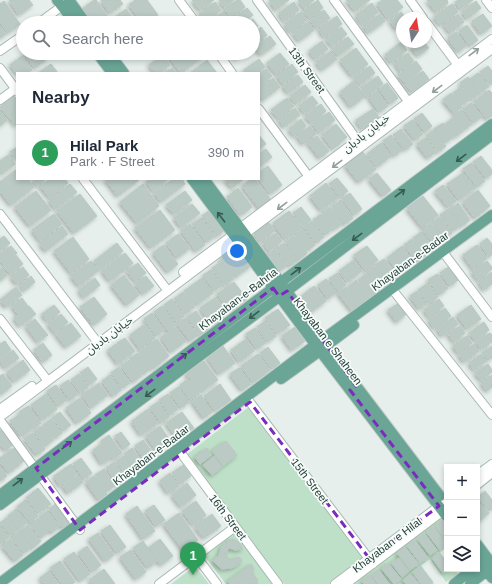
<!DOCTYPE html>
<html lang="en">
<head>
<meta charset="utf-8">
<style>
	body { margin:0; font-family:Helvetica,"Noto Sans Arabic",sans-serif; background:#f6f6f7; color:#1f2937 }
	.controls { position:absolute; right:12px; bottom:12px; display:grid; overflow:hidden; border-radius:0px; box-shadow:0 2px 6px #0003 }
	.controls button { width:36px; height:36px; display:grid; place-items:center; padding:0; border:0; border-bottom:1px solid #e0e1e3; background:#fff; color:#1f2937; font:20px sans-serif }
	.compass { position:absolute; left:396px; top:12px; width:36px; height:36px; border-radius:50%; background:#fff; box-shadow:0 2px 6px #0003; rotate:12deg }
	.you { position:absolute; left:237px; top:251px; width:14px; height:14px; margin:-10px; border:3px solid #fff; border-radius:50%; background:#1a73e8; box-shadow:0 0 0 6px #1a73e833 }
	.badge { display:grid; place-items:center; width:26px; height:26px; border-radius:50%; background:#111827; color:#fff; font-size:13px; font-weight:700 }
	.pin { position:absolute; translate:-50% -33px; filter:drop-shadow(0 1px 2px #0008) }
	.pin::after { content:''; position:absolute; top:21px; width:14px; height:12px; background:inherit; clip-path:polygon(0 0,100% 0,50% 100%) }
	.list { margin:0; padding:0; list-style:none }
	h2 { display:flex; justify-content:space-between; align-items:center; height:52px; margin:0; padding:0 16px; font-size:17px }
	h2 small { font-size:13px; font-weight:400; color:#747a83 }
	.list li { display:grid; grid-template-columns:26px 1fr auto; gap:12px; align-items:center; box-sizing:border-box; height:56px; padding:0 16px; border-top:1px solid #e0e1e3 }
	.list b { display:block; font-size:15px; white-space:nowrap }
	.list p { margin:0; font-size:13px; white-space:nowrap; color:#747a83 }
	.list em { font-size:13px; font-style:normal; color:#747a83 }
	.icon { flex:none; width:22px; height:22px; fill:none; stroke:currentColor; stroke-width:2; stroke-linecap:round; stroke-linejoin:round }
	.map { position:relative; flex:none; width:492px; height:584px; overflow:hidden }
	.search { position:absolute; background:#fff; box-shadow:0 2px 6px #0003; left:16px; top:16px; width:244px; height:44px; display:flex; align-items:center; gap:10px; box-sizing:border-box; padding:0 14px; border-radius:22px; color:#747a83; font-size:15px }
	.panel { position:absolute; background:#fff; box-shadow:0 2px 6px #0003; left:16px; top:72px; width:244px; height:108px; border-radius:0px }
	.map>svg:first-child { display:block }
	.green { fill:#bfe0c8 }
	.building { fill:#bbcac4; stroke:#b8c9c2; filter:url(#shadow) }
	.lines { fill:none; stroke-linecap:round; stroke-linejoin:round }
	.minor-casing { stroke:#a8b8b2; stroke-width:10 }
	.major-casing { stroke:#c2cac8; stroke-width:12 }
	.minor { stroke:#fff; stroke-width:8 }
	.major { stroke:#6aa596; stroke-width:10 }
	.oneway { stroke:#92a09c }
	.oneway2 { stroke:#365b51 }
	.marked { fill:none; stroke:#7b2cbf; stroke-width:3; stroke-dasharray:8 5; stroke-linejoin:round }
	.labels { text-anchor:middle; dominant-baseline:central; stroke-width:3.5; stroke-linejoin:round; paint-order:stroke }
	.street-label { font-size:11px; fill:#24423a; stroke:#f7fbf9 }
</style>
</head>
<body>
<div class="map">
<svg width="492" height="584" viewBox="0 0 492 584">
	<defs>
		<filter id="shadow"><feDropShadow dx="-2" dy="2" stdDeviation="2" flood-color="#0004"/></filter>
	</defs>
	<rect width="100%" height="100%" fill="#e6efeb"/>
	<path class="green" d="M250,406L367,558L330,584H284L186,455Z
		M443,514L447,519V546L440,552L447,561V569H454L458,574L446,582L430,559L421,565L434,584H352Z
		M234,529L273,584H226L203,554Z
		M195,566L209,584H171Z"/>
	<path class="building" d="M9,0H29L33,5L19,15Z
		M94,0H96L108,17L100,23H93L82,9Z
		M102,0H120L123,4L110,13L101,1Z
		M135,0H147L158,15L147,23H143L129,5Z
		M192,0H214L200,10Z
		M219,0H234L224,7Z
		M237,0H240L245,7L231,18L224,9Z
		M269,0H289L276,10Z
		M298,0H314L304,8Z
		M318,0L323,8L309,18L303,11Z
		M346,0H370L355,11Z
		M382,0H397L403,7L388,19L377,4Z
		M427,0H447L448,3L436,12Z
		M458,0H473L460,9L455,2Z
		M4,1L20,24L8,33L0,22V4Z
		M476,1L481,8L467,19L462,12Z
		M215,2L221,10L205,22L199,15Z
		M294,2L299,10L284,21L279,13Z
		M372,3L378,12L362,24L356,15Z
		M452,4L458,12L440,25L434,17Z
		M247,8L253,15L242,23H236L233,19Z
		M126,9L132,17L123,23H111L109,21Z
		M324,10L330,18L316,28L310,20Z
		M223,12L229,20L224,23H207Z
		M301,12L307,20L290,32L285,24Z
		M401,12L406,18H402V24L396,29L390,21Z
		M380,14L385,21L368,33L363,26Z
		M458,14L464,22L450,33L444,25Z
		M483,14L492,26L481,34L472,21Z
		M337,16L342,24L324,37L319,29Z
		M162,18L167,23H155Z
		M253,19L258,26L253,29V23H248Z
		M308,22L314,30L299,41L293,33Z
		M467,25L478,40L470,46L459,31Z
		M0,26L6,34L0,38Z
		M261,27L267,35L254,45L253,34Z
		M341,27L347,34L332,46L326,39Z
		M456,32L466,46L458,52L448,38Z
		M270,36L276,44L261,55L255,47Z
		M348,37L354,44L338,56L332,49Z
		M322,41L328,49L315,59L309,51Z
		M401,42L407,50L391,63L385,55Z
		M417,42H424L429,48L418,56L411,47Z
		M356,48L368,64L352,76L340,60Z
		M331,51L337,59L322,70L316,62Z
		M23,53H44L48,58L35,68Z
		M166,53H202L204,56L181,73Z
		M232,53H243L236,58Z
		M280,53L289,64L276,74L267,63Z
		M408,53L414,61L400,71L395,63Z
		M163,55L170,65L159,73H155L149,65Z
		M22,56L32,70L27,73H17V74L10,65Z
		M259,59L265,67L257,73H246L244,70Z
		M207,60L217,73H190Z
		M416,61L422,69L405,83L398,75Z
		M51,64L58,73H38Z
		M292,64L298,72L283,84L277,76Z
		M370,66L375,73L360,85L354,78Z
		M488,66L492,71V84L490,85L480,72Z
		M172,68L176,73H165Z
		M266,69L272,76L259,86V74Z
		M423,71L429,79L412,92L405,84Z
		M478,73L489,86L481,92L470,79Z
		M298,75L303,82L288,93L283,86Z
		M378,76L383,84L367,96L361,88Z
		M468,77L480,93L472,99L460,83Z
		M273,78L280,87L263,100L259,95V89Z
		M354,81L365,96L351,107L340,92Z
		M387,83L398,98L390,104L379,89Z
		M305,85L311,92L296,104L290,96Z
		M461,87L470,99L462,105L453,93Z
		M489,90L492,93V116L487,119L474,102Z
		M377,91L388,106L379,112L369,97Z
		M451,93L462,107L454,113L443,100Z
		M14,96L17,99V110L8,117L0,107Z
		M312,96L318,103L304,113L299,106Z
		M287,98L294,106L278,118L271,110Z
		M471,103L482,116L474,123L463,109Z
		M321,104L326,111L311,123L305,116Z
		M295,108L300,115L284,127L279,120Z
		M373,109L379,117L362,129L356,120Z
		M461,110L472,124L464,130L453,117Z
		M0,111L7,120L0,126Z
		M17,111V125L16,126L9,117Z
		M329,112L335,120L319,133L313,124Z
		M422,113L432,126L425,132L414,119Z
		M453,118L463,131L455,137L445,124Z
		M301,119L306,126L294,136L289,129Z
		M412,120L423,134L415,140L404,126Z
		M443,123L453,137L445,143L434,129Z
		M336,124L347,137L333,149L322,135Z
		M310,126L316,134L303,144L297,136Z
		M401,129L413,144L405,150L393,135Z
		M434,130L446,146L438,152L426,136Z
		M259,135L266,144L259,149Z
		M391,135L402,150L394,156L383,141Z
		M317,136L329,151L320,158L308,143Z
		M425,138L436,152L428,158L417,144Z
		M381,143L391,156L377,167L367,154Z
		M17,147V161L10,152Z
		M266,149L272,157L259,167V154Z
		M362,151L376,169L359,182L345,165Z
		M8,155L15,164L0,175V161Z
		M481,156L492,170V174L486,178L473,162Z
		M471,163L485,181L477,187L463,169Z
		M268,166L282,185L270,194L259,179V172Z
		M17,169V179H28L34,187L11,205L0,191V182Z
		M377,173L391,190L383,196L369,179Z
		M463,173L475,188L459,200L447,184Z
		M337,178L348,191L340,197L329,184Z
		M32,179H46L37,186Z
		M50,179H65L68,183L49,197L40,186Z
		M105,179H138L139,180L118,196Z
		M150,179H168L153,191L146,182Z
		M173,179H182L185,184L161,202L154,193Z
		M225,179H244L232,188Z
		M251,179H255L271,200L260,209L242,186Z
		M326,183L338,198L321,210L310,196Z
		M70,184L77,192L55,209L49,200Z
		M143,184L159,206L137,223L120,202Z
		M443,185L456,201L448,207L435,191Z
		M238,188L252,207L241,215L227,197Z
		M478,190L490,206L475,218L463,202Z
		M36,191L51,210L30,226L15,207Z
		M185,191L192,200L174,214L166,205Z
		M350,193L362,209L354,215L342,199Z
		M80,194L97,216L74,233L57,211Z
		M423,196L438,215L422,227L407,208Z
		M340,200L353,218L345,224L332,207Z
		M458,203L470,220L462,226L450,210Z
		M192,204L200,213L181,227L174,218Z
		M301,207L311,220L303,226L293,213Z
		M330,207L343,223L335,229L322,213Z
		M448,209L461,225L453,231L440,215Z
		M160,210L175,230L151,248L135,228Z
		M210,210L225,230L217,236L202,216Z
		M289,211L302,227L285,239L273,223Z
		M54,214L62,224L40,241L32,230Z
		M321,214L333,229L325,235L313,220Z
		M440,217L452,233L444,239L432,223Z
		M201,218L215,236L206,242L192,224Z
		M312,221L324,237L316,243L304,227Z
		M268,222L275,230L260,242L254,234Z
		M430,223L444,241L436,247L422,230Z
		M190,224L205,245L196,251L181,231Z
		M62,226L68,234L46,251L40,244Z
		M303,229L315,245L307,251L295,235Z
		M421,232L434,248L426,254L413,238Z
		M276,233L282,241L269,251L263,243Z
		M178,234L190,248L177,258L166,243Z
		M4,236L10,243L0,251V239Z
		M294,236L307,253L299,260L286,242Z
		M73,237L89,259L71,273L54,251Z
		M487,238L492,244V254L489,257L480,244Z
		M412,239L426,256L417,262L404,245Z
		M117,243L123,251L100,269L94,261Z
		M284,243L298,260L290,266L276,249Z
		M163,245L178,264L168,272L153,253Z
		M477,245L487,258L473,269L463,255Z
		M11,246L17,253L3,264L0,260V254Z
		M238,246L252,265L234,278L220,259Z
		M367,246L378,260L365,270L354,255Z
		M402,246L413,261L399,272L387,258Z
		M274,249L287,265L279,272L266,256Z
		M125,253L133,263L110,281L102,271Z
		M16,255L23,264L10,274L3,266Z
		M384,259L398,278L390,284L375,265Z
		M354,260L362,271L347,282L339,271Z
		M91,261L99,270L79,286L71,276Z
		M487,261L492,267V269L478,280L472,272Z
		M221,262L233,279L224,285L212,268Z
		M138,263L146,273L135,281L127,271Z
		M374,266L389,285L381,291L366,272Z
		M23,267L29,275L17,284L11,277Z
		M448,267L458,280L450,286L440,273Z
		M2,268L7,275L0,281V270Z
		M211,270L222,285L214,291L203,275Z
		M492,272V284L484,290L479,282Z
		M337,273L346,285L338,291L329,279Z
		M366,274L379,291L371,297L358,280Z
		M437,274L448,288L439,295L428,280Z
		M124,275L139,295L127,305L111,285Z
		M31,276L35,282L24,291L20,285Z
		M146,276L154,286L143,294L135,284Z
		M95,278L100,285L84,298L79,290Z
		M202,278L213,293L195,306L184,291Z
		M326,279L336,292L328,299L318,285Z
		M356,280L370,298L361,304L348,287Z
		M234,282L247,299L230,312L217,294Z
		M428,283L438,297L428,303L418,290Z
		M314,286L326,301L311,312L300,297Z
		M16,287L22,295L6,307L0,300Z
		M346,287L361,305L353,312L338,293Z
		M417,291L426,304L419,309L410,296Z
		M183,292L194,307L185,314L174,299Z
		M94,297L107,314L94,325L80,307Z
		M216,297L228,313L212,325L200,308Z
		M22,298L28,306L18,314L12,306Z
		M172,299L184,316L176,322L164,305Z
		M439,299L444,306L429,317L424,310Z
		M399,303L406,314L397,322L388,310Z
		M54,305L60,312L47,321L42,314Z
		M471,305L481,319L467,329L457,315Z
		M29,306L36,314L20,326L14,318Z
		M162,306L176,325L168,331L154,312Z
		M445,308L451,316L434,328L429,320Z
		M278,309L290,325L277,334L265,318Z
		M196,311L209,329L200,335L187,317Z
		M152,313L164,330L156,336L144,319Z
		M61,314L68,322L55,333L48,324Z
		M453,317L458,324L442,336L437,329Z
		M185,318L198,335L190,341L177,324Z
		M35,319L48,335L38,342L26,326Z
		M265,321L276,336L267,342L257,327Z
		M484,322L489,330L475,340L469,333Z
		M71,323L81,336L66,347L56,334Z
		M145,324L155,338L140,349L130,335Z
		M460,326L465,333L454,342L448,334Z
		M176,327L186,341L171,352L161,337Z
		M295,327L305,341L292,350L282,336Z
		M255,328L265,343L257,349L246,334Z
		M490,333L492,335V342L481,349L476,342Z
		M467,336L472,343L458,353L453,346Z
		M125,338L135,351L127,357L117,343Z
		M157,339L169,356L161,362L149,345Z
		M246,339L254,351L239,362L231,350Z
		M5,341L11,350L0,358V344Z
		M43,343L52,355L43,362L34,350Z
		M116,344L126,358L118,364L108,350Z
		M474,344L479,351L464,362L459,355Z
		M148,346L161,363L152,369L139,352Z
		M223,346L235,363L219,374L207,357Z
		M492,346V358L488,360L482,353Z
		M268,347L280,363L272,369L260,353Z
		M13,350L19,358L5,368L0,360Z
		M138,353L150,369L142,375L130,359Z
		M258,354L270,370L253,383L241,366Z
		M481,354L486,361L474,370L469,363Z
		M23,360L30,370L14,382L7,372Z
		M129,360L141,376L133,382L121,366Z
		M204,361L218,380L200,393L186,373Z
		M488,364L492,370V372L481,380L475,373Z
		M88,367L97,379L89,385L80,373Z
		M119,367L130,383L122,388L111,373Z
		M239,368L251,384L242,390L230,374Z
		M3,374L12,386L0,395V376Z
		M79,374L88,387L80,393L71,380Z
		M110,375L121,390L113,396L102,381Z
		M492,375V387L487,391L481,383Z
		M188,379L199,394L190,400L180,385Z
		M68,380L78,394L70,400L60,386Z
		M99,383L108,395L100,401L91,389Z
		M220,384L231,400L215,411L204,396Z
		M56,385L67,400L58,406L47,391Z
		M178,387L189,402L181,408L170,393Z
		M90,389L99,402L91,408L82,395Z
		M46,394L57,409L42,420L31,405Z
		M168,394L178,409L170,415L159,400Z
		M201,395L212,412L204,418L192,401Z
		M80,398L91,413L77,423L66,408Z
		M158,402L169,417L161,423L150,407Z
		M28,406L41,423L32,429L19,412Z
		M148,409L158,423L141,435L132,421Z
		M60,412L71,425L63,431L52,418Z
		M182,412L194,428L178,439L166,423Z
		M20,414L31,430L21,436L10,421Z
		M51,419L62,433L54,439L43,425Z
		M42,426L53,440L45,447L34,432Z
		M160,426L170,440L156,450L146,436Z
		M2,429L13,445L5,450L0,444V431Z
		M121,432L130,444L124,449L115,436Z
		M32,433L45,449L37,455L24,439Z
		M109,435L122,453L113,459L101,441Z
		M143,440L155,456L146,462L135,446Z
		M226,441L237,455L223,466L212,451Z
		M101,444L111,458L102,464L93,450Z
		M14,448L24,461L9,473L0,462V458Z
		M132,448L143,463L135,469L124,454Z
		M207,448L212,455L200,464L195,457Z
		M124,456L136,472L128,478L116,461Z
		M214,456L222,467L212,475L203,465Z
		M81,458L92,473L84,479L73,464Z
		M114,462L127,480L119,486L106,468Z
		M71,464L77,474L60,486L54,476Z
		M183,465L191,476L180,484L172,473Z
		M0,467L7,476L0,481Z
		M104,469L115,486L107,491L95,475Z
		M170,473L179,486L168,493L160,481Z
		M78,475L83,482L68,493L63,486Z
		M94,476L107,494L99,500L86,482Z
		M187,483L196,495L181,507L172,495Z
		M38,488L51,504L38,513L26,498Z
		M485,491L492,500V509L489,511L478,497Z
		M25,500L38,516L30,522L17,507Z
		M196,501L206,515L193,525L182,511Z
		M57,503L71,522L63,528L49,509Z
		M481,504L489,513L477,523V508Z
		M154,505L165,520L156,526L145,511Z
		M137,506L155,531L143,539L126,514Z
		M16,509L27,522L19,529L8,516Z
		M47,511L60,526L52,533L39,517Z
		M179,513L198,540L183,550L164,524Z
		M212,514L221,526L204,538L195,527Z
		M8,517L18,529L10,535L0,523Z
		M38,518L49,531L41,538L30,525Z
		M443,520L447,524V542L435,526Z
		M28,525L41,541L33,548L20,532Z
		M110,525L126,547L117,553L101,531Z
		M0,526L9,537L0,544Z
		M434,527L447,544L440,550L426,532Z
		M19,531L32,547L24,553L11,538Z
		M98,533L114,555L105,561L89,539Z
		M425,534L437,550L430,555L417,539Z
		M10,539L23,555L15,561L2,546Z
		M160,539L173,556L161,565L148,548Z
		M232,539L239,542L243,549L235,550L230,548L228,549L226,554L219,555L221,548L223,545L228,542V540Z
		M415,540L428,558L420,563L407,546Z
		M143,541L157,561L148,568L133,548Z
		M87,546L101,565L92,572L78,553Z
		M405,547L419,564L410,570L397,553Z
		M131,550L146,572L136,579L120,557Z
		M74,552L90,574L80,581L64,559Z
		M224,553H225L229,560L239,557L242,561L236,566L231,568L222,569L215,563L213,560L221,554L222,555Z
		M439,553L447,563V569H448L443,573L432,558Z
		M399,558L409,571L402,577L391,563Z
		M60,561L75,582L72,584H62L50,568Z
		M388,563L401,579L394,584L381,568Z
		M251,564L254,569L252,570L254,574L253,575L258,580L256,582L258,584H230L228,581Z
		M420,566L433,582L430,584H421L412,572Z
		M104,569L115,584H92L89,580Z
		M379,570L389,584H378L371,575Z
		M49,571L58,584H44L40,578Z
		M411,574L419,584H406L403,580Z
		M370,575L376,584H364L362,581Z"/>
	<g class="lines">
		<g class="minor-casing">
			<path id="minor" d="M179,0L196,23
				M257,0L360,144
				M334,0L410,104
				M410,0L423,18
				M486,0L492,8
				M426,22L460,68
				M39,23L66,3
				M0,51L23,35
				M218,53L232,73
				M0,68L17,91
				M0,100L15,89
				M259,109L312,181
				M83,179L168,291
				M0,214L98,343
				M240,228L492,39
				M245,234L492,49
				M443,252L492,317
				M183,272L234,234
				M392,289L492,415
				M0,319L48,381
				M246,397L373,564
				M0,409L32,386
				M0,417L237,239
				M0,420L80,530
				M178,449L278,584
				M477,475L492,464
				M477,485L492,473
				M444,501L447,498
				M196,556L217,584
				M159,584L235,527
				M335,584L439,506
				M346,584L443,511"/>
		</g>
		<g class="major-casing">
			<path id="major" d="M57,0L75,23
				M69,0L86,23
				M97,53L112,73
				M109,53L124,73
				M192,179L320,351L447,517
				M204,179L281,283L326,346L440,496
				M322,340L492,215
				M326,346L354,325
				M281,379L320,351
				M0,495L273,288L492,124
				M0,505L287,291L492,135
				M477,544L492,564
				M477,558L492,578
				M0,583L315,345
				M454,584L473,569
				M470,584L492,567"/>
		</g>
		<use href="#minor" class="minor"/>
		<use href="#major" class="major"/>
	</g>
	<defs><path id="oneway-shaft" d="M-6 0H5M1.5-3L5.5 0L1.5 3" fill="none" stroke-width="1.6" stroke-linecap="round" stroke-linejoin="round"/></defs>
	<g class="oneway">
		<use href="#oneway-shaft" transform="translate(474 52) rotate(-37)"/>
		<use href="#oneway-shaft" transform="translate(437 89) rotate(143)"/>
		<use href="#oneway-shaft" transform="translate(337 164) rotate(143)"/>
		<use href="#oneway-shaft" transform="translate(282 206) rotate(143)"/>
	</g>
	<g class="oneway2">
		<use href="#oneway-shaft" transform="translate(461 158) rotate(143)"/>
		<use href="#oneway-shaft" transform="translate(400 193) rotate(-37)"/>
		<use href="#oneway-shaft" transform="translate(221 217) rotate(-127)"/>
		<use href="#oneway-shaft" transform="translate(357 237) rotate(143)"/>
		<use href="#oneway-shaft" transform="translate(296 271) rotate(-37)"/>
		<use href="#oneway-shaft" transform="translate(254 315) rotate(143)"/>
		<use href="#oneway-shaft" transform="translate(182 357) rotate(-37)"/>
		<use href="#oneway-shaft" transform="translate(150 393) rotate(143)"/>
		<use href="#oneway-shaft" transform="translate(67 445) rotate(-37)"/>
		<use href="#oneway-shaft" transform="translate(18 482) rotate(-37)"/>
	</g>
	<path class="marked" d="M273,288L279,296L287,291L356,386L350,390L439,506L369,558L250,402L80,530L36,468Z"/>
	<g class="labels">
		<g class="street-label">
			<text transform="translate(307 70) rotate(54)">13th Street</text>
			<text transform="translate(366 133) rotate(-38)">خیابان بادبان</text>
			<text transform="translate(410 261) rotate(-36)">Khayaban-e-Badar</text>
			<text transform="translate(238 299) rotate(-37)">Khayaban-e-Bahria</text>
			<text transform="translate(109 335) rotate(-37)">خیابان بادبان</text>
			<text transform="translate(328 341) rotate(53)">Khayaban e Shaheen</text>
			<text transform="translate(151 455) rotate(-37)">Khayaban-e-Badar</text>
			<text transform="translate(310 481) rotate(53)">15th Street</text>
			<text transform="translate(228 517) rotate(53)">16th Street</text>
			<text transform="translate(387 545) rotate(-37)">Khayaban e Hilal</text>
		</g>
	</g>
</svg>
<div class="controls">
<button>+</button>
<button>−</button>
<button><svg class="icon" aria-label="layers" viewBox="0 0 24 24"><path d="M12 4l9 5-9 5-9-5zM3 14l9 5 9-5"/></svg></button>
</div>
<svg class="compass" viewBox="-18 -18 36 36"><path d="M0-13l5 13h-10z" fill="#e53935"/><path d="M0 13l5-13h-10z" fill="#747a83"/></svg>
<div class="you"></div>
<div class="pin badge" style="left:193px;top:575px;background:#2e9e5b">1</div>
<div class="search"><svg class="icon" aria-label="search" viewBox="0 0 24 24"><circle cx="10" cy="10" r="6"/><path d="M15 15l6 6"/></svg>Search here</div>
<section class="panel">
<h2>Nearby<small></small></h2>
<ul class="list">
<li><span class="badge" style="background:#2e9e5b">1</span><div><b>Hilal Park</b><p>Park · F Street</p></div><em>390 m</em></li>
</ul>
</section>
</div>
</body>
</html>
